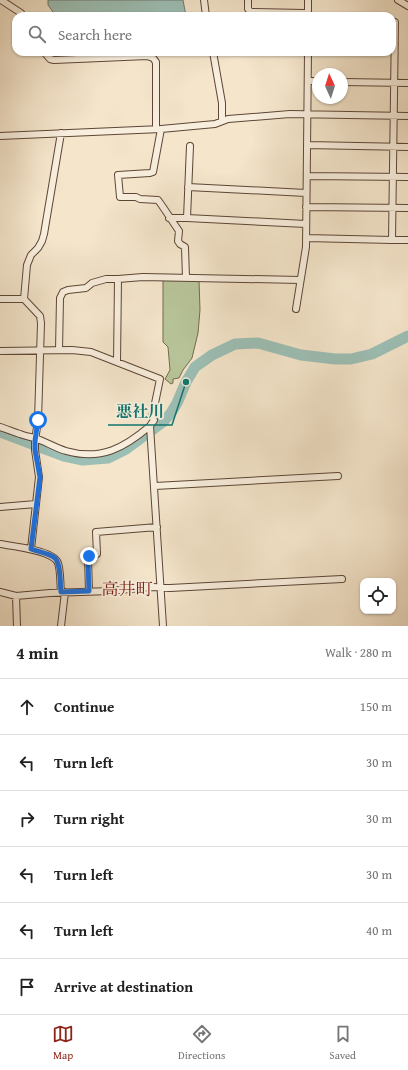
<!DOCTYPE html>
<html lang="en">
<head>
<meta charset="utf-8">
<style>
	body { margin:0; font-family:"Gentium Book Plus","Noto Serif JP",serif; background:#f2f2f2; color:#222 }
	.controls { position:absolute; right:12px; bottom:12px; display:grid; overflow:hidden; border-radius:8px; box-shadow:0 1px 3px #0004 }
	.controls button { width:36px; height:36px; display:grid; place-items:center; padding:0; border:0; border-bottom:1px solid #e0e0e0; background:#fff; color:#222; font:20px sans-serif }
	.compass { position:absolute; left:312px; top:68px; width:36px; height:36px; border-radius:50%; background:#fff; box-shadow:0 1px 3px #0004; rotate:356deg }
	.stop { position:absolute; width:12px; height:12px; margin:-9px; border:3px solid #1a73e8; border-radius:50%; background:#fff }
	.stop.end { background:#1a73e8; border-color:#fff; box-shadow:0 1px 4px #0008 }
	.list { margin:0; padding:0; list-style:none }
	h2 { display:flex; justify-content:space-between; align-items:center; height:52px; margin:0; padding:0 16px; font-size:17px }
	h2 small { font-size:13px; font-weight:400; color:#767676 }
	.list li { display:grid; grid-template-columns:26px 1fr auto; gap:12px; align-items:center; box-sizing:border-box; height:56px; padding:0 16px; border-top:1px solid #e0e0e0 }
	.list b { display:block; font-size:15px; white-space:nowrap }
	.list em { font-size:13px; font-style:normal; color:#767676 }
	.icon { flex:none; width:22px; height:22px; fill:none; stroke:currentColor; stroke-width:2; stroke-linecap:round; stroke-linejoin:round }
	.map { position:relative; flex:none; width:408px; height:626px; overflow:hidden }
	.search { position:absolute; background:#fff; box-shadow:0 1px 3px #0004; left:12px; right:12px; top:12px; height:44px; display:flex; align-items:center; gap:10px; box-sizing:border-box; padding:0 14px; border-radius:12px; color:#767676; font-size:15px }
	.sheet { height:388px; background:#fff }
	nav { display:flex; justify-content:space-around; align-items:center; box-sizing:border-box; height:56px; border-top:1px solid #e0e0e0; background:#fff; font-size:11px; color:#767676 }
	nav a { display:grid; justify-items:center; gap:2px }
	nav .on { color:#8f2418 }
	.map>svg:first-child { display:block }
	.green { fill:#b8c59a; stroke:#726b4f }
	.water { fill:#9cbfb5; stroke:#6f796e }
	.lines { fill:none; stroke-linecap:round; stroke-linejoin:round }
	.river { stroke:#9cbfb5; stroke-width:11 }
	.minor-casing { stroke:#5d4636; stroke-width:8 }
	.minor { stroke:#f8eedd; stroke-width:6 }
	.route { stroke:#1a73e8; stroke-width:5 }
	.labels { text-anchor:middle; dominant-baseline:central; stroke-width:3.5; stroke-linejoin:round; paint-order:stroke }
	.quarter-label { font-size:17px; fill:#7a1f14; stroke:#f8eedd }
	.leader { fill:none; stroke:#0f766e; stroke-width:1.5 }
	.callout-dot { fill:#0f766e; stroke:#f8eedd; stroke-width:1.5 }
	.callout-label { font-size:16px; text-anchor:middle; font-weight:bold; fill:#0f766e; stroke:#f8eedd; stroke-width:3.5; stroke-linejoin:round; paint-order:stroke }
</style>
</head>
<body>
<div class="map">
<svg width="408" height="626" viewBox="0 0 408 626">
	<rect width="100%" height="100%" fill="#f4e5cb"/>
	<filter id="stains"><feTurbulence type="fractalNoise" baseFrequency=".005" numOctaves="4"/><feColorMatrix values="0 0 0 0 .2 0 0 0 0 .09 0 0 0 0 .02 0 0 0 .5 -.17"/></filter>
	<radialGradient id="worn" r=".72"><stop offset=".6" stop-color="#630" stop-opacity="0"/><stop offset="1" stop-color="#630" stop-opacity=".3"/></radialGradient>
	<path class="green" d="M163,279L199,280L200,310L198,333L192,358L183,370L179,378L173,379V383L171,384L165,379L170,370L168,347L163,342Z"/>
	<path class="water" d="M48,0H183L186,16H56L48,5Z"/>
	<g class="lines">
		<path class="river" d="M0,432L64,456L83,460L108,458L126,449L164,421L171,413L177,403L186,382L195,367L212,355L235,344L258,343L301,355L335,359H351L372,354L408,336"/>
		<g class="minor-casing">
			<path id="minor" d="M1,0L21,13L23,16
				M204,0L206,16
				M248,0V9L251,12L304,13L307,16
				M308,0V16
				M398,0L408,6
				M44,52L50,59L54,60L147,56L153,58L156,62V129
				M213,52L222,103V121
				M308,81H318
				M342,82L408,83
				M161,129L153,172L150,173L118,175L120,197H136L140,199L158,200C166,211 172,221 179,231L178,241L180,244L185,247L186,278
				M0,136L161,129L215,124L228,119L290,114L408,116
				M307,145L408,147
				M190,146L187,218L306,224
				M307,176L408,177
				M188,187L306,193
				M306,207L408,208
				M169,218H187
				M306,238L392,240L395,22L392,21
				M392,240H408
				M0,299H24
				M296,309L306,247L308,52
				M59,350L60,298L63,292L68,290L86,288L92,283L106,279H118L143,277L300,280
				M0,351L72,350L91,352L160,379L153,413L152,416L154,420L150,426L163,626
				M117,362L118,279
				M0,427C7,429 13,432 20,434C25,436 30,437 35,438C46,442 56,448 66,451C101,461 124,448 150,426
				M155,486L338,476
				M0,507L36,504
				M0,544C12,546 50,550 57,561C61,567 60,584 61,592
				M31,549L39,477L35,450V441L38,420L41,323L40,316L24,299L27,265L31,255L38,248L42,241L44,234L61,133
				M89,591L88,558L89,556L97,554L96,532L157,527
				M0,592L16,596L50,593L111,591L139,588L153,587L170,588L342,579
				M16,596L17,626
				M61,626L65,592"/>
		</g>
		<use href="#minor" class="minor"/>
	</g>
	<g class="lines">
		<path class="route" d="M38,420L35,441V450L40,477L31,549C39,552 49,553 55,558C61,564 60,584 61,592L89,591L88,562L89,556"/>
	</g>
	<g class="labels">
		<g class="quarter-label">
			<text x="127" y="588">高井町</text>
		</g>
	</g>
	<path class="leader" d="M186 382L172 425H108"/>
	<circle class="callout-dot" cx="186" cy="382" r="4"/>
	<g class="callout-label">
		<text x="140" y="417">悪社川</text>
	</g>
	<rect width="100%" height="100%" filter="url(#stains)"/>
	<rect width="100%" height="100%" fill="url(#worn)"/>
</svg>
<div class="controls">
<button><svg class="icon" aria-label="locate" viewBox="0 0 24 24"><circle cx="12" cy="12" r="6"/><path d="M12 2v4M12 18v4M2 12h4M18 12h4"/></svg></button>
</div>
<svg class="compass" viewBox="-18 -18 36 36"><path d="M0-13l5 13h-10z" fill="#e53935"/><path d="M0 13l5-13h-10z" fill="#767676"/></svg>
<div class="stop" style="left:38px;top:420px"></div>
<div class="stop end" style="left:89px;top:556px"></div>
<div class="search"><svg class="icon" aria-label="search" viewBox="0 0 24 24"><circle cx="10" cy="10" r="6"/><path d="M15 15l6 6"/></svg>Search here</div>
</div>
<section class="sheet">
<h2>4 min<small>Walk · 280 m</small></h2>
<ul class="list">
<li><svg class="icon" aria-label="ahead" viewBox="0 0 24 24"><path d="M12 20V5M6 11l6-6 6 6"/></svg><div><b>Continue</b></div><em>150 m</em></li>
<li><svg class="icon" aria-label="left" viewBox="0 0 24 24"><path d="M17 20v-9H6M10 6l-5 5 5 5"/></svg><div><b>Turn left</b></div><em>30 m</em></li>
<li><svg class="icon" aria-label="right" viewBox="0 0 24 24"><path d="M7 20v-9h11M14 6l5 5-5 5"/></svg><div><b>Turn right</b></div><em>30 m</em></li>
<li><svg class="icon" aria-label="left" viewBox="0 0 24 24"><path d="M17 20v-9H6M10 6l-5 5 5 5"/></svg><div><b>Turn left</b></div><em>30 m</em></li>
<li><svg class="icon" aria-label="left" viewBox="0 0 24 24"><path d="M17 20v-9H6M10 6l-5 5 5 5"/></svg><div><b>Turn left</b></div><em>40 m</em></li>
<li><svg class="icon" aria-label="arrive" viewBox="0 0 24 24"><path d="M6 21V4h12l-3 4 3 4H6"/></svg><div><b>Arrive at destination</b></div></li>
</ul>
</section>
<nav>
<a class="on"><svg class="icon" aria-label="map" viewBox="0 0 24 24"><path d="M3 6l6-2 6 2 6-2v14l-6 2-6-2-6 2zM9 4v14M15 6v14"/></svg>Map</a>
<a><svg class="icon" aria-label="directions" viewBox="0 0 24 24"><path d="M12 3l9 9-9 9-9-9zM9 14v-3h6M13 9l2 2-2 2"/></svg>Directions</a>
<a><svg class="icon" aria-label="saved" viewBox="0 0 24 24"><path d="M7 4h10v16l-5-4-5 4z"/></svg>Saved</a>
</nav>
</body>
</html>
